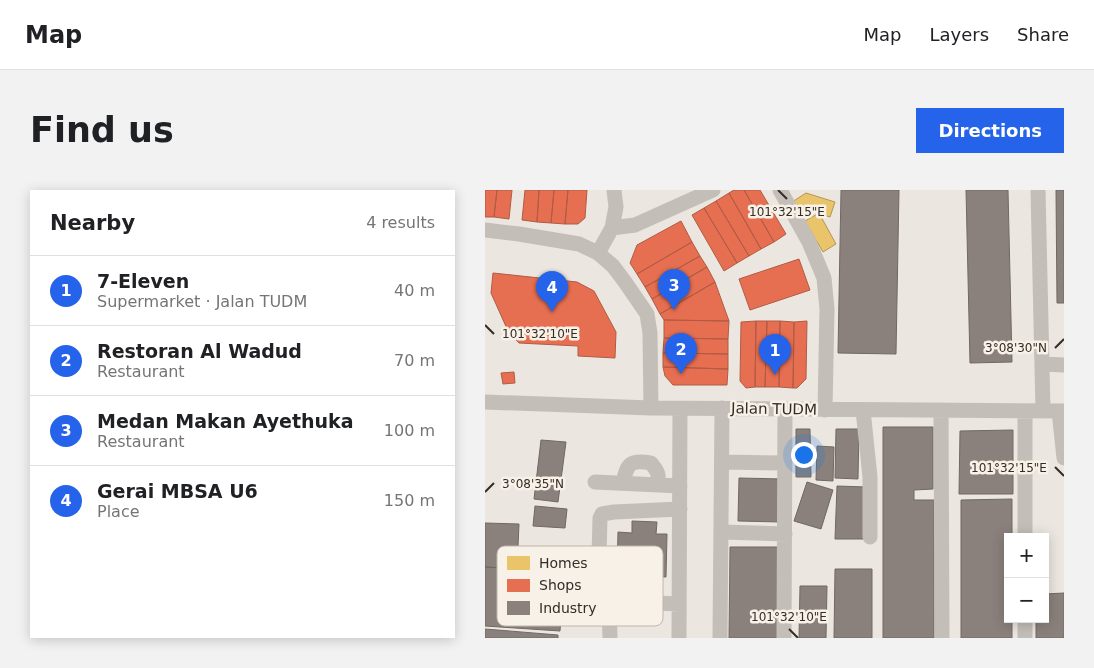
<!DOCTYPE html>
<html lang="en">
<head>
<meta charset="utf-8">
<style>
	body { margin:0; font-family:"DejaVu Sans",sans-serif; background:#f2f2f2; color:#202124 }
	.controls { position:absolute; right:15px; bottom:15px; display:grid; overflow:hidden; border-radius:0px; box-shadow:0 2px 12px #0003 }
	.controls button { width:45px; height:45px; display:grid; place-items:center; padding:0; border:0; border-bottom:1px solid #e0e0e0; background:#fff; color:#202124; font:25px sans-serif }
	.you { position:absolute; left:318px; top:264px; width:18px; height:18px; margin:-12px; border:4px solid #fff; border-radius:50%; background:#1a73e8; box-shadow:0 0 0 8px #1a73e833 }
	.badge { display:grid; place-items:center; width:32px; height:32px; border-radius:50%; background:#2563eb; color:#fff; font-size:16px; font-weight:700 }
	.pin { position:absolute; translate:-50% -41px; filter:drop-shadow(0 1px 2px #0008) }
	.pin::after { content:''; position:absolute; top:26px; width:18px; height:15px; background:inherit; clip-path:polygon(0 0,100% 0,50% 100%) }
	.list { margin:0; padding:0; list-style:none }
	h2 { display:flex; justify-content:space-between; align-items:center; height:65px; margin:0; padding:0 20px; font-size:21px }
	h2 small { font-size:16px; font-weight:400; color:#757577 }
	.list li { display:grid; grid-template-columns:32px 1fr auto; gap:15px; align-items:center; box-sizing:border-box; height:70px; padding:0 20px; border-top:1px solid #e0e0e0 }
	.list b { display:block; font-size:19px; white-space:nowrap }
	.list p { margin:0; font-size:16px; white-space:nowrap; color:#757577 }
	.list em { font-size:16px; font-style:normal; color:#757577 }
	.map { position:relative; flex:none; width:579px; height:448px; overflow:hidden; border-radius:0px }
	header { display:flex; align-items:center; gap:30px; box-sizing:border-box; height:70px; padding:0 25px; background:#fff; border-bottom:1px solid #e0e0e0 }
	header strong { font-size:24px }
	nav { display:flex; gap:28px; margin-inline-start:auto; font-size:18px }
	.intro { display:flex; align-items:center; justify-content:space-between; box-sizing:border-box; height:120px; padding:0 30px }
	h1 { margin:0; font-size:35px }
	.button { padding:12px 22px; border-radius:0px; background:#2563eb; color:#fff; font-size:18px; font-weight:700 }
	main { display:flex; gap:30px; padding:0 30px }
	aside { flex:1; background:#fff; border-radius:0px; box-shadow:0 2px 12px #0003 }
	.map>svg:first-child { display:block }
	.homes { fill:#e9c46a; stroke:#b39656 }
	.shops { fill:#e76f51; stroke:#b15b45 }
	.industry { fill:#8a817c; stroke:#706863 }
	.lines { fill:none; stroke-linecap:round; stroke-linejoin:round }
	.minor { stroke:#c4beb9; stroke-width:15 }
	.ticks { fill:none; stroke:#342c28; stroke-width:2 }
	.labels { text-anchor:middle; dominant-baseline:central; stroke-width:5; stroke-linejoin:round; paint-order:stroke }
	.street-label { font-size:15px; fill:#342c28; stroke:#f8f1e7 }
	.key { fill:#f8f1e7; stroke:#bdb6ae; stroke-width:1 }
	.key-label { font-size:14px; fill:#342c28 }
	.ticks-label { font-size:12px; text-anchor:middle; fill:#342c28; stroke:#f8f1e7; stroke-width:5; stroke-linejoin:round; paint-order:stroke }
</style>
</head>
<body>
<header>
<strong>Map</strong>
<nav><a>Map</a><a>Layers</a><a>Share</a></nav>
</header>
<div class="intro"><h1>Find us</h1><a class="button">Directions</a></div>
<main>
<aside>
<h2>Nearby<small>4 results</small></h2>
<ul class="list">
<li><span class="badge">1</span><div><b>7-Eleven</b><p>Supermarket · Jalan TUDM</p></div><em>40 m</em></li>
<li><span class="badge">2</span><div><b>Restoran Al Wadud</b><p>Restaurant</p></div><em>70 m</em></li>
<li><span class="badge">3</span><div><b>Medan Makan Ayethuka</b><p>Restaurant</p></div><em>100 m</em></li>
<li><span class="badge">4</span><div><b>Gerai MBSA U6</b><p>Place</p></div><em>150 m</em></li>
</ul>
</aside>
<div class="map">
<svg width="579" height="448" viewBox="0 0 579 448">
	<rect width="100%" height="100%" fill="#ebe6e0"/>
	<path class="homes" d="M321,3L350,12L345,27L319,19H312L307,12Z
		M334,23L351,54L338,62L320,31Z"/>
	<path class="shops" d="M0,0H12L9,27H0Z
		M12,0H27L24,29L9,27Z
		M40,0H54L52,32L37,30Z
		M54,0H69L66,33L52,32Z
		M69,0H83L80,34L66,33Z
		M83,0H102L100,28L93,34H80Z
		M249,0H259L289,52L276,59L244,3Z
		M259,0H275L301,44L289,52Z
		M244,3L276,59L264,66L231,11Z
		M231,11L264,66L252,73L219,18Z
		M219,18L252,73L239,81L207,25Z
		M196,31L207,52L152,84L145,73L152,55Z
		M207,52L215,66L160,97L152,84Z
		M215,66L222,77L167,109L160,97Z
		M314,69L325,100L265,120L254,89Z
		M222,77L230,92L175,124L167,109Z
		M8,83L92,92L109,101L131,142L130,168L93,166V156L34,153L23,141L6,103Z
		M230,92L244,131L179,130L175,124Z
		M179,130L244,131L243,149L179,148Z
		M271,131H282L280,197H270Z
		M271,131L270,197L261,198L255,191L256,132Z
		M282,131H295L294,197H280Z
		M295,131L309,132L308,198L294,197Z
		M322,131L321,189L312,198H308L309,132Z
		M179,148L243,149V164L178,163Z
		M178,163L243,164V179L178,177Z
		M178,177L243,179L242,195H188L180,186Z
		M29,182L30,193L18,194L16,183Z"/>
	<path class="industry" d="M356,0H414L411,164L353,163Z
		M481,0H523L527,172L485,173Z
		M571,0H579V113H572Z
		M398,237H448V299L429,300V310H449V448H398Z
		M311,239H325L326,287H311Z
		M351,239H374L373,289L350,288Z
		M528,240V304H474L475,241Z
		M56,250L81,252L73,312L49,309Z
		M332,256L349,257L348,291L331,290Z
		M254,288L298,289L296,332L253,331Z
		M322,292L348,300L336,339L309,331Z
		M352,296L382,297L380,349H350Z
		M527,309V347H523V429H527V448H476V310Z
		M50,316L82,319L80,338L48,336Z
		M147,331L172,332L171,344H182L181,387L132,385L133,342L147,343Z
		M0,333L34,334L32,379L0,377Z
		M245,357H297L296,448H244Z
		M0,377L79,381L75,441L0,436Z
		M350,379H387V448H349Z
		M315,396H342L341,448H314Z
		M579,403V448H551V429H560V404Z
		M0,439L73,445V448H0Z"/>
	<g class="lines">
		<path class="minor" d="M295,0L324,52L339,88L342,119L340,220
			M553,0L558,221
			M127,38L150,35L228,0
			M0,40L34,44L94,54L113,63L128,76L140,92L162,124L165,143L166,218
			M113,63L127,38L131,17L129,0
			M557,174L579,175
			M0,212L166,218L579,221
			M378,220L385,287V347
			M456,220L457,448
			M540,221V347
			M574,221L579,268
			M237,272L300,273
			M110,292L195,296
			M138,293C142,274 145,269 166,273C173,282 174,283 173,295
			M236,342L300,344
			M124,411L125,448
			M194,414L124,411L118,409L113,404L115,328L117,324L129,322L195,319
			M540,429V448
			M194,448L195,218
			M235,448L237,218
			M299,448L300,219"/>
	</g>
	<path class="ticks" d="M293,0L302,9M0,135L9,144M570,158L579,149M570,277L579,286M0,302L9,293M304,439L313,448"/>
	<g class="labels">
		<g class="street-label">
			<text transform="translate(289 219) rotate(1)">Jalan TUDM</text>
		</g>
	</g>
	<rect x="12" y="356" width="166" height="80" rx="8" class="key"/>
	<rect x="22" y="366" width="23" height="14" fill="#e9c46a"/>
	<rect x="22" y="389" width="23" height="13" fill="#e76f51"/>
	<rect x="22" y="411" width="23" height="14" fill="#8a817c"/>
	<g class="key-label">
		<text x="54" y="378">Homes</text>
		<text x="54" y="400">Shops</text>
		<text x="54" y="423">Industry</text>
	</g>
	<g class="ticks-label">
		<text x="302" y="26">101°32'15"E</text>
		<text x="55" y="148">101°32'10"E</text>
		<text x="531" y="162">3°08'30"N</text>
		<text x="524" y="282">101°32'15"E</text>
		<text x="48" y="298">3°08'35"N</text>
		<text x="304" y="431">101°32'10"E</text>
	</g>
</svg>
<div class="controls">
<button>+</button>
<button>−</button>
</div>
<div class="you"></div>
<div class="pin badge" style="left:290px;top:185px">1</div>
<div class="pin badge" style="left:196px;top:184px">2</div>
<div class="pin badge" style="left:189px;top:120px">3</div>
<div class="pin badge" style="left:67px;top:122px">4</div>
</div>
</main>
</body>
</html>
